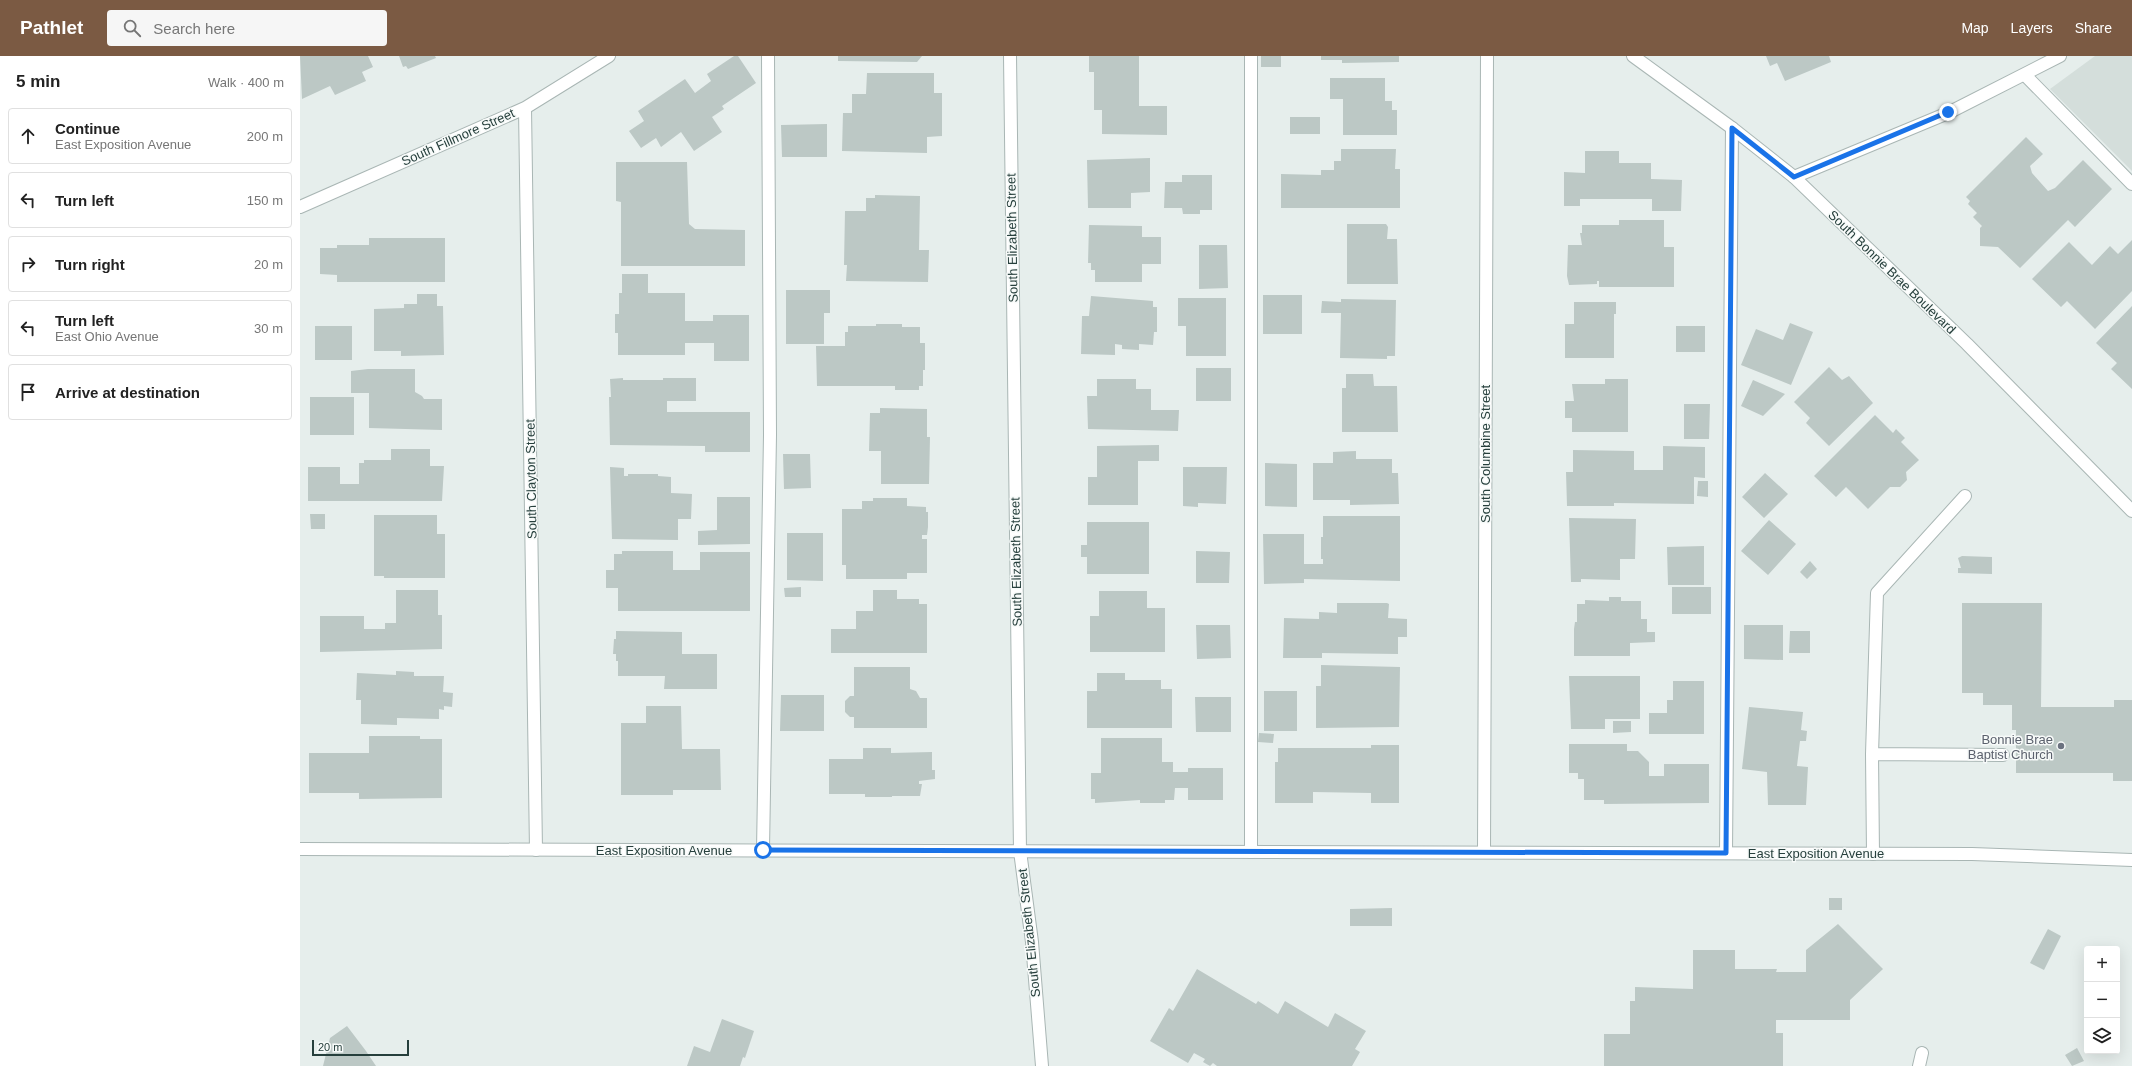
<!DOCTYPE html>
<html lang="en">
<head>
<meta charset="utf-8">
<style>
	body { margin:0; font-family:Helvetica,sans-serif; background:#f6f6f6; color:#222 }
	.controls { position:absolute; right:12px; bottom:12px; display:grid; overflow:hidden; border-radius:4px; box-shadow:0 4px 16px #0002 }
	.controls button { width:36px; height:36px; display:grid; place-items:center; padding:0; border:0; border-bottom:1px solid #e0e0e0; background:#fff; color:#222; font:20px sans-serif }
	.scale { position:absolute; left:12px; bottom:10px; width:97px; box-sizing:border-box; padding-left:4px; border:2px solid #263f3c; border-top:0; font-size:11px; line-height:14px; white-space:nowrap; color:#263f3c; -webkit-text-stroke:3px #f7faf9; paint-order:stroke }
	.stop { position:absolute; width:12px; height:12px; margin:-9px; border:3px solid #1a73e8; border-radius:50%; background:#fff }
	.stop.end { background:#1a73e8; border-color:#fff; box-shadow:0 1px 4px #0008 }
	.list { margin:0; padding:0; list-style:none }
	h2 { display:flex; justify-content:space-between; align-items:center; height:52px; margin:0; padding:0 16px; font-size:17px }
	h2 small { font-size:13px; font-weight:400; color:#767676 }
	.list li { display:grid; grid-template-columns:26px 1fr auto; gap:12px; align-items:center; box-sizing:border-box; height:56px; margin:0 8px 8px; padding:0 8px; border:1px solid #e0e0e0; border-radius:4px }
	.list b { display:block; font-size:15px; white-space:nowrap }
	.list p { margin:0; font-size:13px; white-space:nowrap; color:#767676 }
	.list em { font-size:13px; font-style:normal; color:#767676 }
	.icon { flex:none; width:22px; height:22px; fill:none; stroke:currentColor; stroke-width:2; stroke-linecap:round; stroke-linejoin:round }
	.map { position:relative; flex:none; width:1832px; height:1010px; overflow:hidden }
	header { display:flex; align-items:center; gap:24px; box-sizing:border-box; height:56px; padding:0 20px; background:#7b5a43; color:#fff }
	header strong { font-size:19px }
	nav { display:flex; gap:22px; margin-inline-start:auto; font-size:14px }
	.search { width:280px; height:36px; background:#f6f6f6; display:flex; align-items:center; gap:10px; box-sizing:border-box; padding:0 14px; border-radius:4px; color:#767676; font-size:15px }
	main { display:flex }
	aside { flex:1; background:#fff }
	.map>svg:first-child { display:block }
	.built { fill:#d4dedb }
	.building { fill:#bcc8c5 }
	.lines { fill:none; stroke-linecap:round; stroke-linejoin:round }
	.service-casing { stroke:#a9b6b4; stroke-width:14 }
	.minor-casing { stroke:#a9b6b4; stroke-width:14 }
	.tertiary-casing { stroke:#a9b6b4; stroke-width:14 }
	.service { stroke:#fff; stroke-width:12 }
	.minor { stroke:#fff; stroke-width:12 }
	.tertiary { stroke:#fff; stroke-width:12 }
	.route { stroke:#1a73e8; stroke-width:5 }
	.worship-dot { fill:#6b7280; stroke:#f7faf9; stroke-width:1.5 }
	.labels { text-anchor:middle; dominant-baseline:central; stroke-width:3; stroke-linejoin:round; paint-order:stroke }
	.street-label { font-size:13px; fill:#263f3c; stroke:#f7faf9 }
	.worship-label { font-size:13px; fill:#5b616d; stroke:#f7faf9; text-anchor:end }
</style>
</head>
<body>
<header>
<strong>Pathlet</strong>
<div class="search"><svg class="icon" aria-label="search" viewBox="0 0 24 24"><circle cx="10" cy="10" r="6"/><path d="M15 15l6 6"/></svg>Search here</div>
<nav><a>Map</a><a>Layers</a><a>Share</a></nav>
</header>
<main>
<aside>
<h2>5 min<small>Walk · 400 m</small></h2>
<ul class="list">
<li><svg class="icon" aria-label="ahead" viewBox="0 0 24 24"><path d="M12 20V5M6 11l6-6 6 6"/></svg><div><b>Continue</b><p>East Exposition Avenue</p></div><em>200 m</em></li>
<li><svg class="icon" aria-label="left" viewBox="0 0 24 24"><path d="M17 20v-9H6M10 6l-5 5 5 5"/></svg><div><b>Turn left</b></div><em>150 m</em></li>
<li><svg class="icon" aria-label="right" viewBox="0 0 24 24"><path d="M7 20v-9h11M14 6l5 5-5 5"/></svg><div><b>Turn right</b></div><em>20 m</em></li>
<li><svg class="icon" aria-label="left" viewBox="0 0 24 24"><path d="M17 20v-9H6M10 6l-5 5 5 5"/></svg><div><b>Turn left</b><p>East Ohio Avenue</p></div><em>30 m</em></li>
<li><svg class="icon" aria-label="arrive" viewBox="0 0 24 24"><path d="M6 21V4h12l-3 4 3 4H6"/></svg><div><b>Arrive at destination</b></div></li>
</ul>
</aside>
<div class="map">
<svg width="1832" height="1010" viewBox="0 0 1832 1010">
	<rect width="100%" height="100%" fill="#e6eeec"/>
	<path class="built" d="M1795,0H1832V115L1750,33Z"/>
	<path class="building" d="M0,0H68L73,11L62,16L66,25L35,39L30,30L2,43Z
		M99,0H135L136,2L108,13L106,10L103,11Z
		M434,0H438L456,27L422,50L424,53L412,61L422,76L394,95L381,76L361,91L356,82L341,92L329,75L344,65L338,55L385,23L395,37L411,25L407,18Z
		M538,0H622L617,6L538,5Z
		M789,0H839V50H867V79L802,78V54H794V16H789Z
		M961,0H981V11H961Z
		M1021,0H1099V6L1042,7V4H1021Z
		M1466,0H1529L1531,6L1485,25L1477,7L1470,10Z
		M567,17H634V37H642V80L627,81V97L542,95L543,57H552V38H566Z
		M1030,22H1085V45H1092V54H1097V79H1043V43H1030Z
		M990,61H1020V78H990Z
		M527,68V101H482L481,69Z
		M1726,81L1743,98L1730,110L1732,117L1748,135L1755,132L1783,104L1812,133L1775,171L1768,164L1720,212L1698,191L1680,190V172L1682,170L1673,161L1677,157L1668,148L1670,145L1666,141Z
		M1041,93H1096L1095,113H1100V152H981V118L1021,119V114H1034V105H1041Z
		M1285,95H1319V107H1351V123L1382,124L1381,155H1352V143H1280V150H1264V116L1285,117Z
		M850,102V136L831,137V152H788L787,104Z
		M316,106H387L389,168L395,173L445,174V210H321V146L316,145Z
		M882,119H912V154H900V158H883L882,152H864L865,126H882Z
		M575,139L620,140L619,194H629L628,226L546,225L547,209H544L545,155H566V142H575Z
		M1319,164H1364V191H1374V231H1299V225H1297V228L1269,229L1267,220L1268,189H1282L1280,177H1282V169H1319Z
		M1047,168H1086L1088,171L1087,183H1097L1098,228H1047Z
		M789,169L842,170V181H861V208H842V226H795V214H791V207H788Z
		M69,182H145V226H37V219L20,218V192H37V189H69Z
		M1832,184V235L1795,273L1767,245L1761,251L1732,223L1769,186L1792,209L1810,190L1818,198Z
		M899,189H927L928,232L899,233Z
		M322,218H348V237H385V265H413V259H449V305H414V287H385V299H318V277H315V258H319V237H322Z
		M486,234H530V257H524V288H486Z
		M117,238H137V250H143L144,299L101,300V295H74V253L104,252V248H117Z
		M963,239H1002V278H963Z
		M791,240L853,245V251H857V276H854L853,289L839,288V294L822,293V289L815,288V299L781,298L782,260H789Z
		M878,242H926V300H886V270H878Z
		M1041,243L1096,244L1095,300H1087V303L1040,302L1041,257H1021L1022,245L1041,246Z
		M1274,246H1316V258H1314V302H1265V268H1274Z
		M1832,250V333L1811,313L1817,307L1796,287Z
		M1490,267L1513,276L1491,329L1441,309L1456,273L1483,284Z
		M576,268H602V271H620V287H625V314H623V330H619V334H595V330H517L516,290H545V276H548V270H576Z
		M15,270H52V304H15Z
		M1376,270H1405V296H1376Z
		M1529,311L1542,324L1549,320L1573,347L1529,390L1506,367L1510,362L1494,346Z
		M896,312H931V345H896Z
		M68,313H115V336L122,340L124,343H142V374L69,372V337H51V315Z
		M1046,318H1073L1074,330H1097L1098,376H1042V332H1046Z
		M323,322V324H363V322H396V345H367V356H450V396H405V390L310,389L309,341H311L310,323Z
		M797,323H836V333H851V354H879L878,375L788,373L787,340H797Z
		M1305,323H1328V376H1272V362H1265V345H1274L1272,328H1305Z
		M1453,324L1485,338L1463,360L1441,350Z
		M10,341H54V379H10Z
		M1384,348H1410L1409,383H1384Z
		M580,352L627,353V381H630L629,428H581V395H569L570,357H580Z
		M1575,359L1593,377L1596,373L1605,382L1601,386L1619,404L1606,416L1607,424L1600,431H1590L1568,453L1546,431L1536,441L1514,420Z
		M859,389V405H838V449H788V421H797V390Z
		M1363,390L1405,391V422L1394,421V448L1314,447V450H1267L1266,416H1273V394L1334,395V414H1363Z
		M91,393H130V410H144L142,445H8V411H40V428H59V407H64V404H91Z
		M1056,395V403H1092V417H1098L1099,448L1050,449V444H1013V407H1033V396Z
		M483,398H510L511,432L484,433Z
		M965,407L997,408V451L965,450Z
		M310,411L324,412V420H328V418H358V420L371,421V437L392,438L391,463H378V484L312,483Z
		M883,411H927L926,448L898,447V451L883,450Z
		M1465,417L1488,438L1464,462L1442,441Z
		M1398,425H1408V441L1397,440Z
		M417,441H450V488L398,489V475L417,474Z
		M573,442H607V450L626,451V456H628V471L627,479H622V483H627V517H607V523H546V509H542V453H562V445H573Z
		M10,458H25V473H11Z
		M74,459H137V478H145V522H84V520H74Z
		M1023,460H1100V525L1004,523V527L964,528L963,478H1004V508H1023V503H1021V481H1023Z
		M1269,462L1336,463L1335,503H1320V524L1281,523V526H1271Z
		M1469,464L1496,488L1468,519L1441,495Z
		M787,466H849V518H787V501H781V489H787Z
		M487,477H523V525L487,524Z
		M1404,490V529H1368L1367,491Z
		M322,495H373V514H400V496H450V555H318V532H306V514H314V498H322Z
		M896,495L930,496L929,527H896Z
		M1662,500L1692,501V518L1658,517V512H1661L1658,502Z
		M1510,505L1517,513L1507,523L1500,516Z
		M501,531V541H485L484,532Z
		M1372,531H1411V558H1372Z
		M96,534H138V559H142V593L20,596V560H64V573H85V567H96Z
		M573,534H597V543H619V548H627V597H531V573H556V555H573Z
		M799,535H847V552H865V596H790V560H799Z
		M1309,541H1321V545H1341V563H1347V576H1355V586L1330,587V600H1274V573L1275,566H1277V548H1285V544L1309,545Z
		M1037,547H1087L1089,548L1088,562L1107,563V581H1098V598L1022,597V602H983L984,562L1019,563V556L1037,557Z
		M1662,547H1742L1741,651H1814V644H1832V725H1813V717H1716V674H1712V649H1683V637H1662Z
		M896,569H930L931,602L897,603Z
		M1444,569H1483V604L1444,603Z
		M316,575L382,576V598H417V633H364L365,620H318V605H316V598H313L314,583H316Z
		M1490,575H1510V597H1489Z
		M1021,609L1100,611L1099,671L1016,672V630H1021Z
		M554,611H610V633L616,635L620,642H627V672H554V661H550L545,656V645L550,640H554Z
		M96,615L114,616V620H144L143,636L153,637L152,651L144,650V654L139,653V663L97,662V669L61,668V644H56L57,617L96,619Z
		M797,617H825V624H861V633H872V672H787V635H797Z
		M1269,620H1340V663H1305V673H1271Z
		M1373,625H1404V678H1349V657H1367V644H1373Z
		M964,635H997V675H964Z
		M481,639H524V675H480Z
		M895,641H931V676H896Z
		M346,650H381L382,693H420L421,734H373V739H321V667H346Z
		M1449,651L1503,656L1501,674L1507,675L1506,685H1500L1497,710L1508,711L1506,749H1468L1467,716L1442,713Z
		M1313,665H1331V676L1313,677Z
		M959,677L974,678L973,687L958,686Z
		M69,680H120V683H142V742L59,743V737H9V697H69Z
		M801,682H862V706H873V716H888V712H923V744H888V732H875L874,744H865V747H840V744L795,747V743H791V717H801Z
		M1269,688H1327V695H1338L1349,706V720H1364V708H1409V747L1304,748V744H1284V723H1278V717H1269Z
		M1071,689H1099V747H1071V737L1013,736V747H975V706H978V692H1071Z
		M563,692H591V697L632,696V714H635V723L619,725V728H622L620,740H592V741H565V738H529V703H563Z
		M1529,842H1542V854H1529Z
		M1092,852V870H1050V853Z
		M1538,868L1583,913L1550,944V964H1476V977H1483V1010H1304V978H1330V945H1335V931L1393,933V894H1435V913H1477L1476,916H1506V894Z
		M1748,873L1761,880L1744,914L1730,907Z
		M897,913L956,948L958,945L978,958L985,945L1028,971L1035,957L1066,975L1055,993L1060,996L1052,1010H917L913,1007L910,1010L903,1006L905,1003L894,997L888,1007L850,985L869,952L873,955Z
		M422,963L454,975L445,1002L443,1001L440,1010H387L394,990L410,996Z
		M47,970L66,995L76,1010H23L30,982Z
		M1777,992L1784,1005L1772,1010L1765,999Z"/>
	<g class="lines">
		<g class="service-casing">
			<path id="service" d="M1725,19L1832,128
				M1572,698L1703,699
				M463,794L470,379L468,0
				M951,796V0
				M1426,797L1432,72
				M1573,798L1572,698L1577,537L1665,440
				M1619,1010L1622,997"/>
		</g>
		<g class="minor-casing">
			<path id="minor" d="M710,0L720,795L732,886L742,1010
				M225,52L236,794
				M1494,121L1648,57L1760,0
				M0,151L225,52L309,0
				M1184,796L1187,0"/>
		</g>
		<g class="tertiary-casing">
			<path id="tertiary" d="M1333,0L1432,72L1494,121L1667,288L1832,455
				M0,793L1672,798L1832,804"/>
		</g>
		<use href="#service" class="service"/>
		<use href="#minor" class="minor"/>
		<use href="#tertiary" class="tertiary"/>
	</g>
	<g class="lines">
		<path class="route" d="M463,794L1426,797L1432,72L1494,121L1648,56"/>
	</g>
	<circle class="worship-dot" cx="1761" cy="690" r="4"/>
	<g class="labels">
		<g class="street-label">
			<text transform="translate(158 81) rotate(-24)">South Fillmore Street</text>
			<text transform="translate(712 182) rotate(-91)">South Elizabeth Street</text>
			<text transform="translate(1592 216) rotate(44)">South Bonnie Brae Boulevard</text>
			<text transform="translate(1185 398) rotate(-90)">South Columbine Street</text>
			<text transform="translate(231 423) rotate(-91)">South Clayton Street</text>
			<text transform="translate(716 506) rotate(-91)">South Elizabeth Street</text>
			<text x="364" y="794">East Exposition Avenue</text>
			<text x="1516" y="797">East Exposition Avenue</text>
			<text transform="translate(729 877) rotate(-96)">South Elizabeth Street</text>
		</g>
		<g class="worship-label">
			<text x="1753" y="683">Bonnie Brae<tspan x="1753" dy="15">Baptist Church</tspan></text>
		</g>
	</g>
</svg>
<div class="controls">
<button>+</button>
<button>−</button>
<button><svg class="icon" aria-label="layers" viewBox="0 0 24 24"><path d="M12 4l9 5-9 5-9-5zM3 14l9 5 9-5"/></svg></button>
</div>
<div class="scale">20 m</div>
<div class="stop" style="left:463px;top:794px"></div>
<div class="stop end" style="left:1648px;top:56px"></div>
</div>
</main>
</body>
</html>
